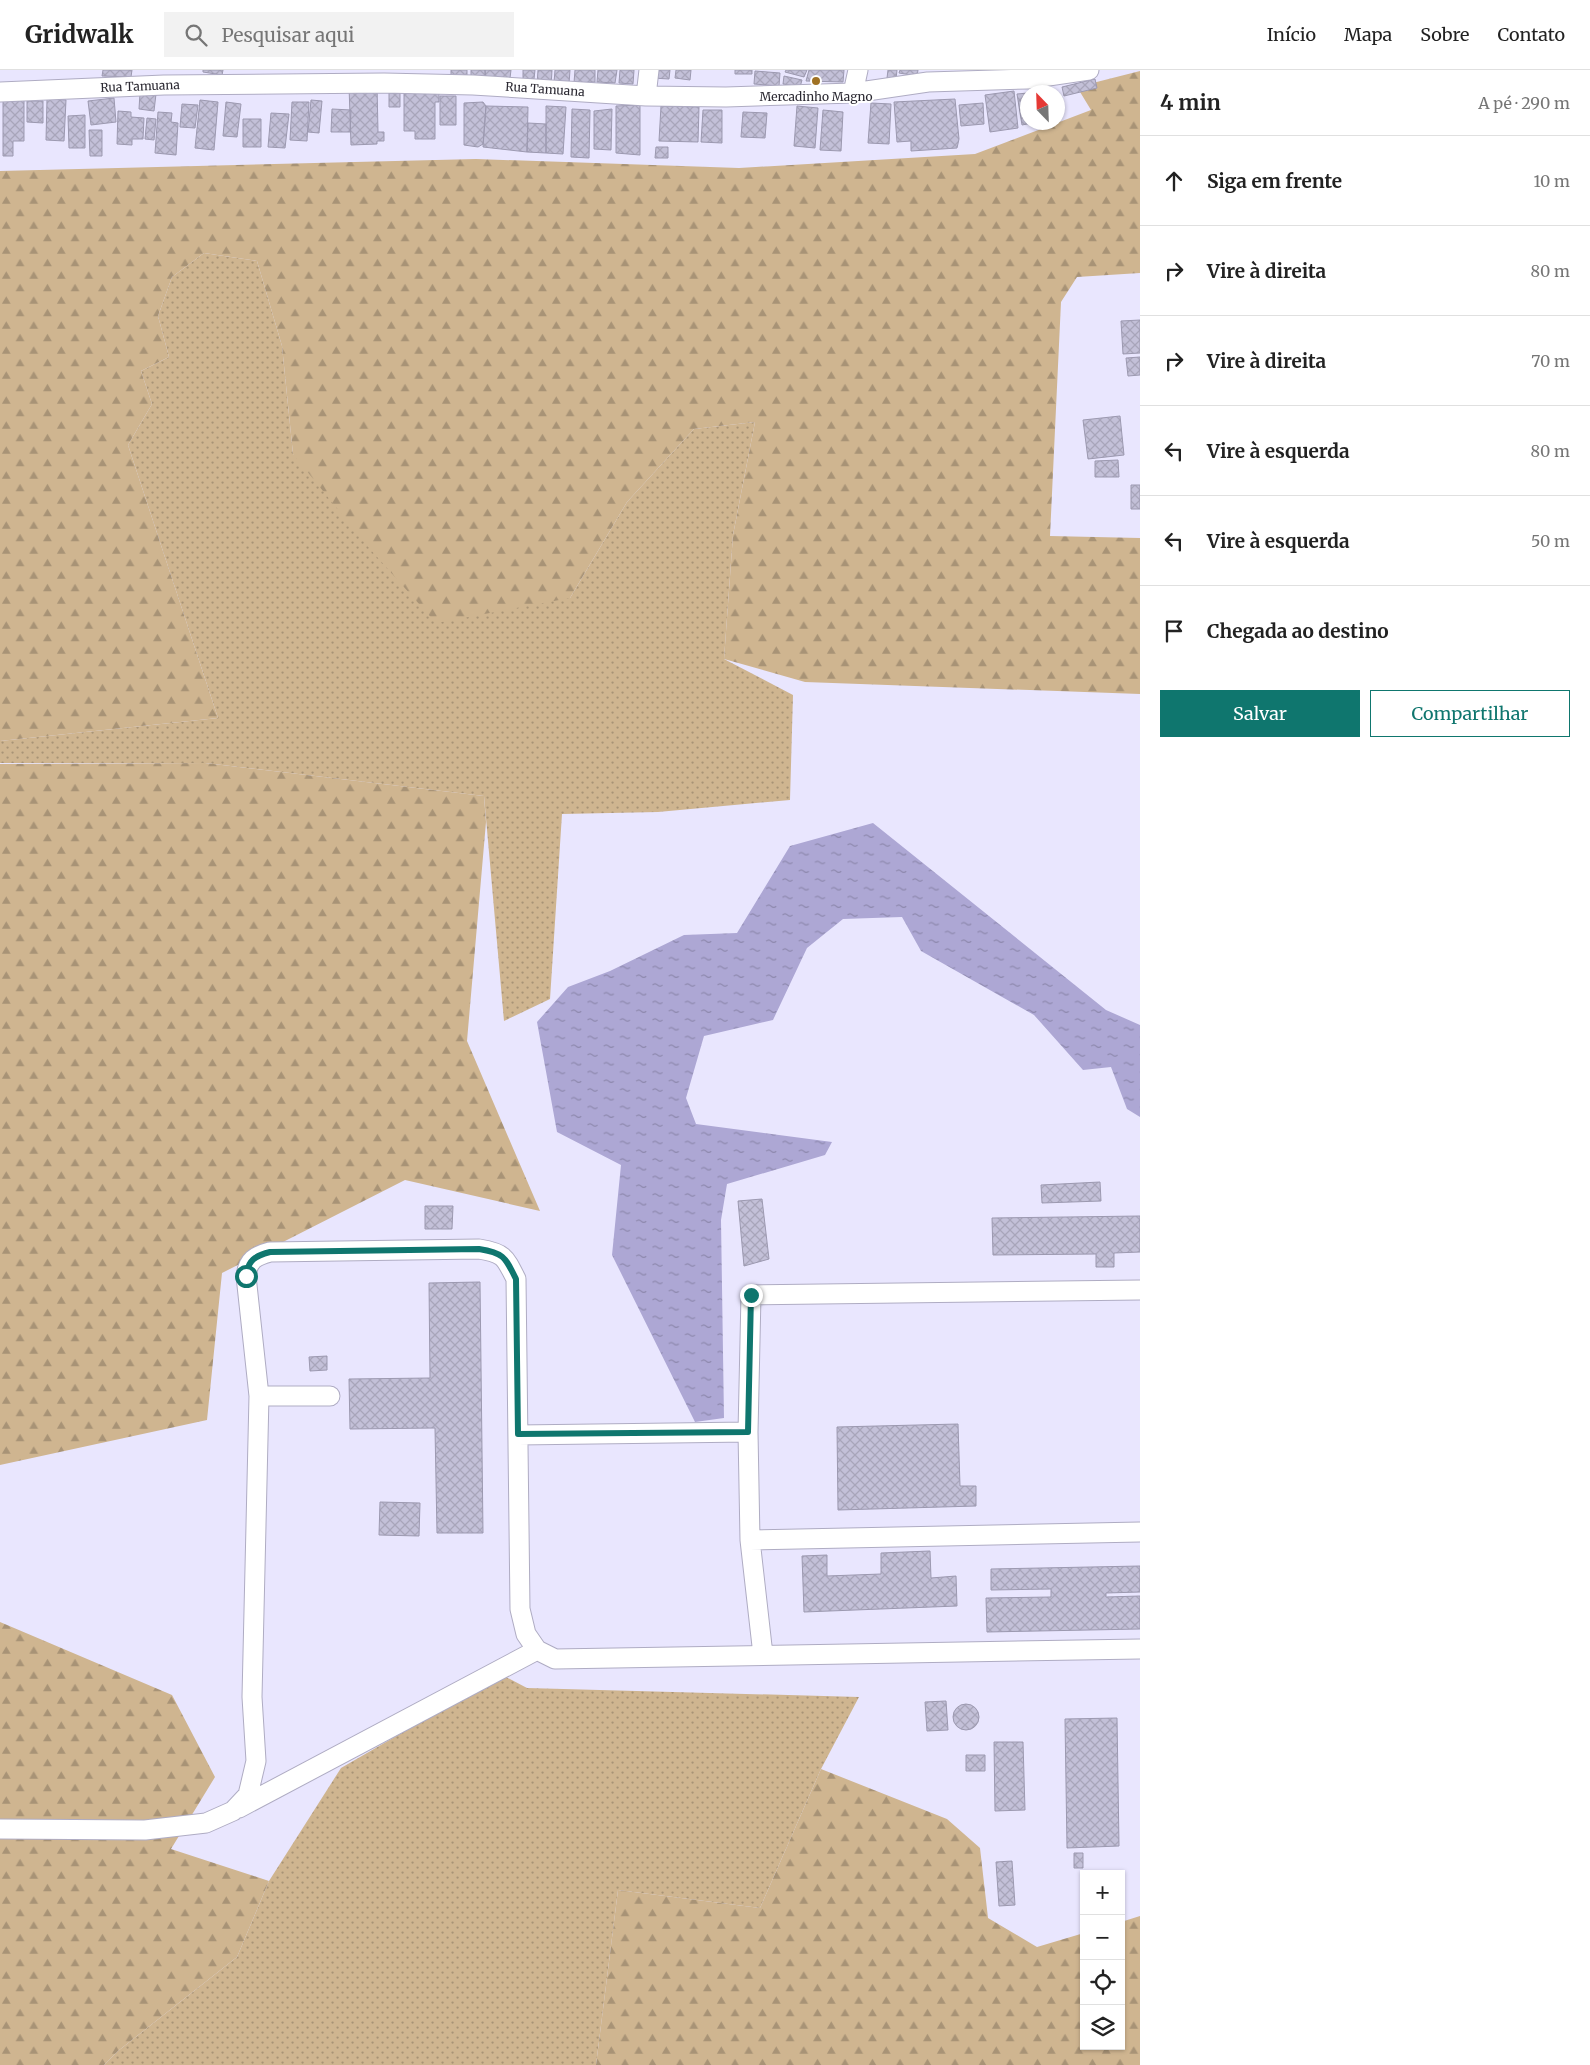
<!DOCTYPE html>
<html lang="pt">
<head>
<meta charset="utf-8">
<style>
	body { margin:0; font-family:Merriweather,serif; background:#f2f2f2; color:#222 }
	.controls { position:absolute; right:15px; bottom:15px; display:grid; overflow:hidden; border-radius:0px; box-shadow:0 1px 4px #0004 }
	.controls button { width:45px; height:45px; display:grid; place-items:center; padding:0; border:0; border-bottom:1px solid #e0e0e0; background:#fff; color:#222; font:25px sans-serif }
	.compass { position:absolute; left:1020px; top:15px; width:45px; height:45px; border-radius:50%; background:#fff; box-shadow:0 1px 4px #0004; rotate:337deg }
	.stop { position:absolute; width:15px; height:15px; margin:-11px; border:4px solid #0f766e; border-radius:50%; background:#fff }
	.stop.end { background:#0f766e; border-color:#fff; box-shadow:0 1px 5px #0008 }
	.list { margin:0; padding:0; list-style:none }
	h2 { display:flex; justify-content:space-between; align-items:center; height:65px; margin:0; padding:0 20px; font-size:21px }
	h2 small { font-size:16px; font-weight:400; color:#767676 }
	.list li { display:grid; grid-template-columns:32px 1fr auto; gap:15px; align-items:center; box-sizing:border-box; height:90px; padding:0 20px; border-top:1px solid #e0e0e0 }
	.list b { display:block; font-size:19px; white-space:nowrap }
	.list em { font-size:16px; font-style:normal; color:#767676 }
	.actions { display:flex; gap:10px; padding:15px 20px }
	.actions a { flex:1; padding:11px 0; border:1px solid #0f766e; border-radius:0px; text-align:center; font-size:18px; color:#0f766e }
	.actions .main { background:#0f766e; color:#fff }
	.icon { flex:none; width:28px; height:28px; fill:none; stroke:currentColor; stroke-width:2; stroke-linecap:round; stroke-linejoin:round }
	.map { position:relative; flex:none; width:1140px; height:1995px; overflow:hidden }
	header { display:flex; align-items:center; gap:30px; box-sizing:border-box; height:70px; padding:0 25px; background:#fff; border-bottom:1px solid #e0e0e0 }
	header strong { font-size:24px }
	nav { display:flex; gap:28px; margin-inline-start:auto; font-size:18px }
	.search { width:350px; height:45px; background:#f2f2f2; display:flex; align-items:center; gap:12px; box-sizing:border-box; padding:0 18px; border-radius:0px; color:#767676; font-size:19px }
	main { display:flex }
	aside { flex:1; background:#fff }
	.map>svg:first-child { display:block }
	.grass { fill:url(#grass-dots) }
	.forest { fill:url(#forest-firs) }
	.water { fill:url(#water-ripples) }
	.building { fill:url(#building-cross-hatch); stroke:#9c99b0 }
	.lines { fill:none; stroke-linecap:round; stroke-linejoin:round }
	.minor-casing { stroke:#afacc3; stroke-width:21 }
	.minor { stroke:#fff; stroke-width:19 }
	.route { stroke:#0f766e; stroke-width:6 }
	.poi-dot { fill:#a07224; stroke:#fff; stroke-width:2 }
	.labels { text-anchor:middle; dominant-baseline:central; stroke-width:4; stroke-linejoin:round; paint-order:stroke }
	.street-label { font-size:12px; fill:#2b2932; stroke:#fff }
	.poi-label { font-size:12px; fill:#2b2932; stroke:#fff }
</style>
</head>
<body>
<header>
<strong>Gridwalk</strong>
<div class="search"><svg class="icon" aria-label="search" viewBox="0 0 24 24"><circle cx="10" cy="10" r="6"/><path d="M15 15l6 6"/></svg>Pesquisar aqui</div>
<nav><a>Início</a><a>Mapa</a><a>Sobre</a><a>Contato</a></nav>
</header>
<main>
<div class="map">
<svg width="1140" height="1995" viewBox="0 0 1140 1995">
	<defs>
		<pattern id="grass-dots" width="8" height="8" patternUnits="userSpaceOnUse" patternTransform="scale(1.25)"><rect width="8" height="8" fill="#cfb590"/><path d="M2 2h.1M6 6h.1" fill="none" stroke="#a89376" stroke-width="1.8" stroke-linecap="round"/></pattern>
		<pattern id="forest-firs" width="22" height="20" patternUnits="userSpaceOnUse" patternTransform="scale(1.25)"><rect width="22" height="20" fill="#cfb590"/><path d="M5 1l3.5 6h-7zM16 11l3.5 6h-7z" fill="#a89376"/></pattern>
		<pattern id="water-ripples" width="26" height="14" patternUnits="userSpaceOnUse" patternTransform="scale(1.25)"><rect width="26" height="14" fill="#ada7d4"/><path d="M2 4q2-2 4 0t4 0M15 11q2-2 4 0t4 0" fill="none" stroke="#8d88ad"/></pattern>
		<pattern id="building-cross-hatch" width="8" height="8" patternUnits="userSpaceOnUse" patternTransform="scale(1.25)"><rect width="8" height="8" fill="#c3c0d8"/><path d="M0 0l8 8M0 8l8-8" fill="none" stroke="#a8a5ba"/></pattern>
	</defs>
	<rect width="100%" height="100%" fill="#e9e6fe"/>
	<path class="grass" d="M204,183L257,191L282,276L293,384L570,528L627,432L694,359L755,352L733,465L724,589L793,625L790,730L658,742L562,744L550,929L504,951L484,726L205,693H0V671L218,648L128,375L152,334L141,301L169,287L158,246L172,207Z
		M502,1605L527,1618L859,1627L821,1699L760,1838L618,1820L596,1995H104L118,1981L237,1887L269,1811L341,1698Z"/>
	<path class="forest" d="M1140,1V203L1077,207L1061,232L1050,466L1140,468V624L805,612L724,589L733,465L755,352L694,359L627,432L570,528L436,553L370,479L293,384L282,276L257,191L204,183L172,207L158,246L169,287L141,301L152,334L128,375L218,648L0,671V101L476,89L739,98L975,84L1091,40L1077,17Z
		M205,693L484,726L486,752L467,971L540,1141L405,1110L222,1203L207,1350L0,1395V694Z
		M0,1552L172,1625L215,1707L171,1779L269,1811L237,1887L118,1981L104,1995H0Z
		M821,1699L947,1749L980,1778L988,1848L1037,1877L1084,1863V1976H1121V1852L1140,1846V1995H596L618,1820L760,1838Z"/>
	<path class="water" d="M873,753L1106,940L1140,955V1047L1127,1039L1111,997L1083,1000L1034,945L921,881L902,847L843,849L807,878L773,950L704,966L686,1028L696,1054L832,1072L825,1085L727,1114L721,1150L724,1348L695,1352L612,1185L621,1095L557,1062L537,952L568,917L610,901L684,865L737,863L790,776Z"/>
	<path class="building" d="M103,0H132L131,7L102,6Z
		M203,0H223L222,5L203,2Z
		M451,0H467V10L451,9Z
		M471,0H485V11L471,10Z
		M485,0H511L510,8L486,9Z
		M523,0H535L534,9H523Z
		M538,0H552L551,17L537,16Z
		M555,0H570L569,14L554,13Z
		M575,0H595V12L574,13Z
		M598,0H617L615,13L597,12Z
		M620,0H634L633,14L619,13Z
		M653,0H670L669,9L653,8Z
		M676,0H691L690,10L675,8Z
		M735,0H752V4H735Z
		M786,0H807L804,7L785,2Z
		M809,0H844L843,12L806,11Z
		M888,0H897L896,9L887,8Z
		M900,0H918L917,6L899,3Z
		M755,1L780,3L779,16L754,14Z
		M784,6L802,10L800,17L783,14Z
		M1095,9L1097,18L1064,26L1062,17Z
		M377,15L378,62H384V71H377V74L351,75L349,16Z
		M404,19L439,22V32H435V69H415V61H404Z
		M1014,21L1018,58L990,62L985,25Z
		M140,23L156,24L154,41L139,39Z
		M389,23H400V37H389Z
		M1028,23V52H1037L1022,55L1017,24Z
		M440,26H456V55H440Z
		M3,28H24V71H13V86H3Z
		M114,28L116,52L91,55L88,31Z
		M47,29L66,30L64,71L46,70Z
		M955,29L959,69L957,78L911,81V71L897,72L894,32Z
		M200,30L218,32L214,80L195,78Z
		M311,30L322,31L319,63L308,62Z
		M27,31H43V53L27,52Z
		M226,32L241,34L237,67L223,66Z
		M292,32H309L307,71L290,70Z
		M483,32L486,36L483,74L478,77L464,75V33Z
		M871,33L891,34L889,74L868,73Z
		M983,33L984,54L961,56L959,35Z
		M182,34L198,35L195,58L180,57Z
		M640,35V85L616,83V36Z
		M486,36L528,37L527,82L483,77Z
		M546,36L566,37L563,84L546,83Z
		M661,36L699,37L698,72L659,71Z
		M797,36L818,38L815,78L794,76Z
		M332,39L351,40L350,62H331Z
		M572,39L590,40L589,88L571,87Z
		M612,39L611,80L594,79V41Z
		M703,40H722V73L701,72Z
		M823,40L843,42L841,81L820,80Z
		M118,41L131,42V47L144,48L143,69H132V75L117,74Z
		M158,42L172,43L171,52L178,53L176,85L155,83Z
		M743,42L767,43L765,68L741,67Z
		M271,43L289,44L285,78L268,77Z
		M85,45V78H69L68,46Z
		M147,48L156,49L154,70L145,69Z
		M243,49H261V77H243Z
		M528,53L546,54V83L527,82Z
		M89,60H102V86H90Z
		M656,77H668V88H655Z
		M1140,250V283L1123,284L1121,251Z
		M1140,287V305L1128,306L1126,288Z
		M1120,346L1124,385L1088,389L1083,350Z
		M1118,390L1119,407H1095V391Z
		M1131,415H1140V439H1131Z
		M1100,1112L1101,1131L1042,1133L1041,1115Z
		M762,1129L769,1189L744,1196L738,1131Z
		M425,1136H453L452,1159H425Z
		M1140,1146V1182L1114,1183V1197H1096V1184L993,1185L992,1148Z
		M480,1212L483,1463H437L435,1358L350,1359L349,1309L430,1308L429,1213Z
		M327,1286V1300L310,1301L309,1287Z
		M958,1354L960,1416H976V1436L838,1440L837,1357Z
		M380,1432L420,1433L419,1466L379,1465Z
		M930,1481L931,1508L956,1506L957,1536L804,1542L802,1486L827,1485V1506L881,1504V1483Z
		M1140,1496V1522L1106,1523V1527L1140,1526V1559L987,1562L986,1528L1051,1527V1519L991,1520V1499Z
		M946,1631L948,1660L927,1661L925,1632Z
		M953 1647a13 13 0 1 1 26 0a13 13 0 1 1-26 0Z
		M1117,1648L1119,1776L1067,1778L1065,1649Z
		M994,1672H1023L1025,1740L995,1741Z
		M966,1685H985V1701H966Z
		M1074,1783H1083V1798H1074Z
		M1012,1791L1015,1835L999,1836L996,1792Z"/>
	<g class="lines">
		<g class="minor-casing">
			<path id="minor" d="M0,22L164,15L384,13L473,15L646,26L726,27L853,23L928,12L1028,9L1089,0
				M853,23L858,0
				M646,26L649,0
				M259,1326H330
				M518,1365L748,1362
				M750,1470L1140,1462
				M763,1585L750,1470L748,1362L751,1225L1140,1220
				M239,1738L537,1580
				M0,1759L145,1760L206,1753L233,1741L248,1725L256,1691L252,1627L259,1326L246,1206C248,1190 255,1186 270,1182L479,1179C504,1183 505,1187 516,1209L520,1539L526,1564L537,1580L555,1589L1140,1579"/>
		</g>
		<use href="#minor" class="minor"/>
	</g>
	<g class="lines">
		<path class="route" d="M246,1206C248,1190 255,1186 270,1182L479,1179C504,1183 505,1187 516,1209L518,1364L748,1362L751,1225"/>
	</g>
	<circle class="poi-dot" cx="816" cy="11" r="5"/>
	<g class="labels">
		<g class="street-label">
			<text transform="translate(140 16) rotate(-2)">Rua Tamuana</text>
			<text transform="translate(545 19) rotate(4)">Rua Tamuana</text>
		</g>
		<g class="poi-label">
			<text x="816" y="26">Mercadinho Magno</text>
		</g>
	</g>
</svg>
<div class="controls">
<button>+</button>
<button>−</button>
<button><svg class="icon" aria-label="locate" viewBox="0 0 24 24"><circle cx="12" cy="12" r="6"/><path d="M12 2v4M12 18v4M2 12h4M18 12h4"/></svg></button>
<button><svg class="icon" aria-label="layers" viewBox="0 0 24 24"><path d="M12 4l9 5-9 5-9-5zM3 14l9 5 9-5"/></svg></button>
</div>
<svg class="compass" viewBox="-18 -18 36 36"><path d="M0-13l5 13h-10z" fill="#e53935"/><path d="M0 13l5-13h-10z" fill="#767676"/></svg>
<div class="stop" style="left:246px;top:1206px"></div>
<div class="stop end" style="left:751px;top:1225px"></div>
</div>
<aside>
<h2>4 min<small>A pé · 290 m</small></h2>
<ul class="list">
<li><svg class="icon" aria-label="ahead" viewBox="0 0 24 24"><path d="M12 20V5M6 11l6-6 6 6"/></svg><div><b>Siga em frente</b></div><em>10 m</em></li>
<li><svg class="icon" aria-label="right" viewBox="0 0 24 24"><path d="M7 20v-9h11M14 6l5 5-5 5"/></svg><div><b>Vire à direita</b></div><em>80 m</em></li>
<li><svg class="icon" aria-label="right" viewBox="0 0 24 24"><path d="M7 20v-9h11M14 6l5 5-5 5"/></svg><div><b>Vire à direita</b></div><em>70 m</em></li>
<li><svg class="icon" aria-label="left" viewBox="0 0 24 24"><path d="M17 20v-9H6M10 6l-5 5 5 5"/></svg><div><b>Vire à esquerda</b></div><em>80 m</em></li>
<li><svg class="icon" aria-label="left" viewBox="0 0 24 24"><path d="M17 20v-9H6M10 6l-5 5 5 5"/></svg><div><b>Vire à esquerda</b></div><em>50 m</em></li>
<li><svg class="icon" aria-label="arrive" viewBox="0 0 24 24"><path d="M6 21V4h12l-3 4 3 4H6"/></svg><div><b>Chegada ao destino</b></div></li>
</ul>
<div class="actions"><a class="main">Salvar</a><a>Compartilhar</a></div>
</aside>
</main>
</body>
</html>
